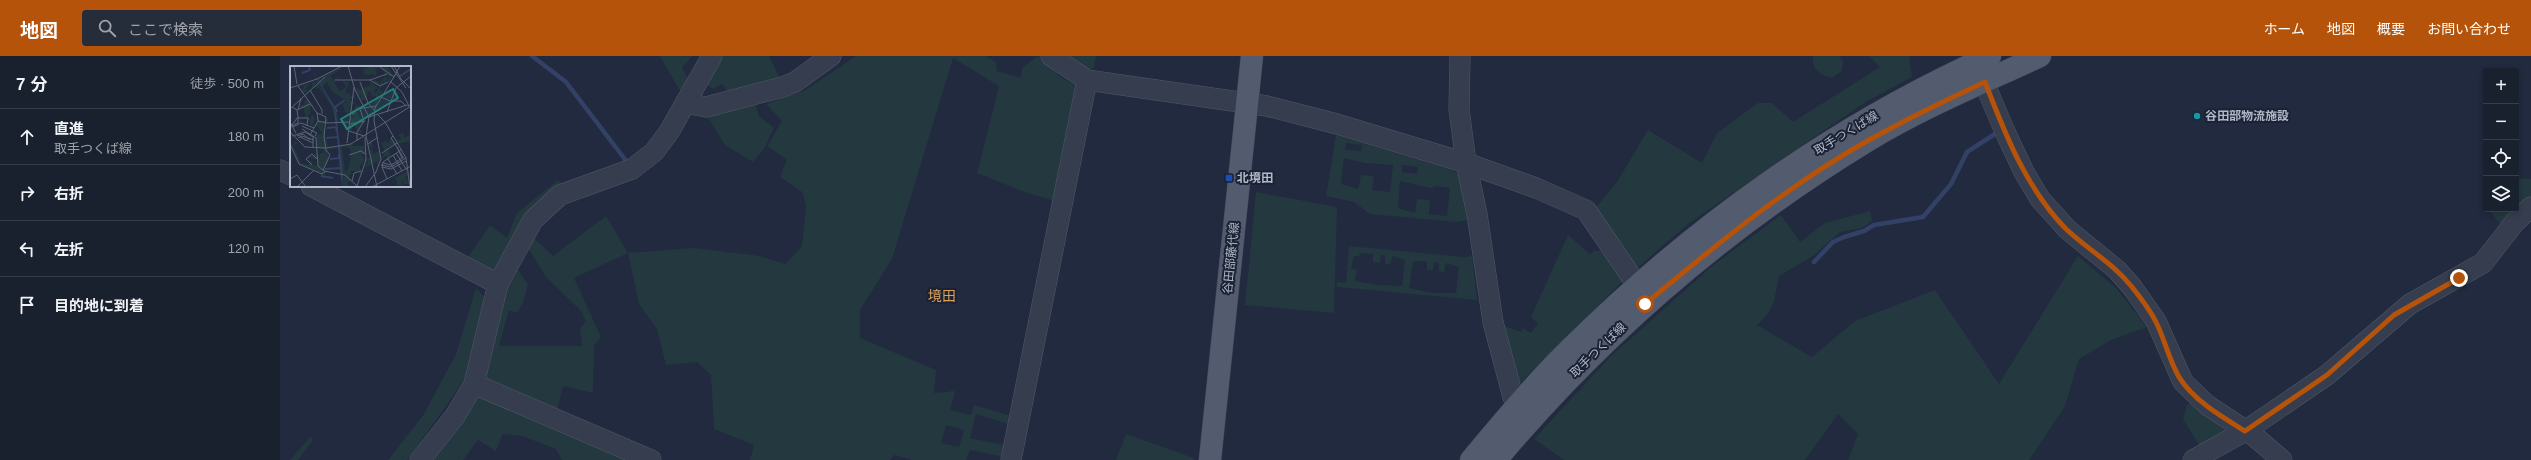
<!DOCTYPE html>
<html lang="ja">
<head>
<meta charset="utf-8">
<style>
	body { margin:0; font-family:Arial,"Noto Sans JP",sans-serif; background:#262d3a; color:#f1f3f6 }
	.controls { position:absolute; right:12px; top:12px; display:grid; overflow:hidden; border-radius:4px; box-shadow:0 2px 6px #0003 }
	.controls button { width:36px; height:36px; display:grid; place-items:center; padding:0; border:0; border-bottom:1px solid #373e4a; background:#19202e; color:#f1f3f6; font:20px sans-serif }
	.stop { position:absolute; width:12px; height:12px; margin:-9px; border:3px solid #b45309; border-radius:50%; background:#fff }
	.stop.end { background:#b45309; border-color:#fff; box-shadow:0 1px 4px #0008 }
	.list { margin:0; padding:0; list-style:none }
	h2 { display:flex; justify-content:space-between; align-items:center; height:52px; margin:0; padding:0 16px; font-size:17px }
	h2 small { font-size:13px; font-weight:400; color:#9fa3aa }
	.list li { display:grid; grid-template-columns:26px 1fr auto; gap:12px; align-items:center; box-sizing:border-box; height:56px; padding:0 16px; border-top:1px solid #373e4a }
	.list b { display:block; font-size:15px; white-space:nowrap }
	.list p { margin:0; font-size:13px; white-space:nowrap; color:#9fa3aa }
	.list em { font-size:13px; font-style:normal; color:#9fa3aa }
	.icon { flex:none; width:22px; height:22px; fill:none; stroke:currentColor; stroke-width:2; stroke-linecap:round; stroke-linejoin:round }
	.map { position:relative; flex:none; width:2251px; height:404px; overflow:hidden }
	header { display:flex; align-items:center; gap:24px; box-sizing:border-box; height:56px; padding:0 20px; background:#b45309; color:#fff }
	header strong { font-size:19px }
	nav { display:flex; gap:22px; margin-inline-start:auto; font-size:14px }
	.search { width:280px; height:36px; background:#262d3a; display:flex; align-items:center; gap:10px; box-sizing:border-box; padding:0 14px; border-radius:4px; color:#9fa3aa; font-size:15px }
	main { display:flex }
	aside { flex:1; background:#19202e }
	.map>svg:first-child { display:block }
	.green { fill:#23393f; fill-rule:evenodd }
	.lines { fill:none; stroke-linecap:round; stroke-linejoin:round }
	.stream { stroke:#324165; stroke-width:4.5 }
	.minor-casing { stroke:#505869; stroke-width:21 }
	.major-casing { stroke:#3e4657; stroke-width:23 }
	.minor { stroke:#353d4e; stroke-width:20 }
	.major { stroke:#535b6e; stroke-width:22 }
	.route { stroke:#b45309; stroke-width:5 }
	.culture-dot { fill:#0f9aa8; stroke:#1a2233; stroke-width:1.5 }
	.transit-dot { fill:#1a4fb4; stroke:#1a2233; stroke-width:1.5 }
	.labels { text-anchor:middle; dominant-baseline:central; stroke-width:4; stroke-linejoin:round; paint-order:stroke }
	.poi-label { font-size:12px; font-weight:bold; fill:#b1b8c9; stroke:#1a2233; text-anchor:start }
	.street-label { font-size:12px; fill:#b1b8c9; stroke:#1a2233 }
	.quarter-label { font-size:14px; fill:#dda158; stroke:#1a2233 }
	.inset-river { fill:none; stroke:#324165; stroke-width:2 }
	.inset-road { fill:none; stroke:#5b6376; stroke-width:1 }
	.view { fill:#27807c; fill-opacity:0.15; stroke:#27807c; stroke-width:2 }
	.inset-edge { fill:none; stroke:#b1b8c9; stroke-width:2 }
</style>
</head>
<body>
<header>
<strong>地図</strong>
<div class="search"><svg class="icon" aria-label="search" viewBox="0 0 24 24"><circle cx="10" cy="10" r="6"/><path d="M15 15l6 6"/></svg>ここで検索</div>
<nav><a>ホーム</a><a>地図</a><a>概要</a><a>お問い合わせ</a></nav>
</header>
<main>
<aside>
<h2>7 分<small>徒歩 · 500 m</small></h2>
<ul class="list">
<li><svg class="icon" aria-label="ahead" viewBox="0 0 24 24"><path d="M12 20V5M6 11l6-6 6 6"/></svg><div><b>直進</b><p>取手つくば線</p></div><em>180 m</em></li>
<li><svg class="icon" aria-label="right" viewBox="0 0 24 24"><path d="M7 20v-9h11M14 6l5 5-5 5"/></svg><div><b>右折</b></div><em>200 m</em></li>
<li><svg class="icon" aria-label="left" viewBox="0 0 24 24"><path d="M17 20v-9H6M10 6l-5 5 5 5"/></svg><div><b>左折</b></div><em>120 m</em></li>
<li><svg class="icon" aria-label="arrive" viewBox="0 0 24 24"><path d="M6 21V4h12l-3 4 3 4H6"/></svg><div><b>目的地に到着</b></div></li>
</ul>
</aside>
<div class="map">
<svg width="2251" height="404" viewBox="0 0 2251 404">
	<rect width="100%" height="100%" fill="#212a3e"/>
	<path class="green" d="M380,0H412L402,12L411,28L403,40Z
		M440,0H489L500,22L449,37L442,28L433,33L424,27Z
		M576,0H706L716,6L717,15L741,22L742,12L758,0L779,20L799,32L775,145L744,136L697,117L719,30L673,2L612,203L580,254V282L656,314L654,337L675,335L670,354L691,359L694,349L731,360L724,401L690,394L686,404H633L614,399L610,404H470L474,389L434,373L431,319L417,306L386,309L377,273L359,248L348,197L294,222L321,281L314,290L313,337L283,330L277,355L201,324L209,290L235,209L248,229L243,247L237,257L229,254L219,290H302L300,273L306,265L301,255L266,221L248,192L251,179L273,200L326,160L348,197L414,192L480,200L505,208L522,190L526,149L522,136L500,121L507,104L487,90L502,65L486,48L524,35ZM696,358L729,368L723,389L690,382ZM666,369L684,374L679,391L661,387Z
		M782,0H816L814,12L809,14Z
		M1533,0H1560L1563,6L1562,15L1552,22C1540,19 1531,13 1533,0Z
		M1589,0H1629L1632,21L1584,47L1408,168L1355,214L1314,154L1337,126L1368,74L1422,107L1437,77L1478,47H1492L1513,66L1600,11Z
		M474,45L479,60L494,72L484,93L473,106L445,89L427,60Z
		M1056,79L1171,114L1178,118L1188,164L1176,166L1090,158L1074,146L1046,140ZM1066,87L1082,89L1081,95L1065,94ZM1064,102L1085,107L1113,109L1110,136L1092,134L1094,120L1081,119L1078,133L1061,128ZM1122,109L1138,111L1137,118L1122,116ZM1120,125L1151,132L1156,130L1170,132L1167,160L1149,158L1150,144L1137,143L1135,157L1118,152Z
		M2236,122L2251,123V145L2224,172L2208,153H2236Z
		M278,124L286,131L215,216L185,206L210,169L227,182L237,157Z
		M976,136L1057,151L1054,257L965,249Z
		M1590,155L1592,165L1582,172L1560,176L1533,200L1499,220C1494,243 1496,253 1477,269L1532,301L1575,265L1655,234L1719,328L1798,200L1836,232L1867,271L1831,284L1799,303L1785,350L1749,404H1568L1578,378L1558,358L1525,404H1284L1254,383L1330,301L1432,210L1501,159L1520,186L1545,167Z
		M1288,179L1310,198L1314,195H1323L1345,223L1237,330L1219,268L1241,276L1243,272L1251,277L1258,267L1251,261Z
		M1069,190L1184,201L1192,200L1197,244L1057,231V226L1066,227ZM1080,197L1093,198V206L1100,207L1101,199H1105V208H1111L1112,200L1125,204L1122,230L1099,229L1075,225L1077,214L1071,213L1074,200H1079ZM1133,205H1147V214H1153L1154,206L1159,207V215L1164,216L1166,207L1179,211L1176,237H1152L1129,232Z
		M196,232L207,244L190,314L167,349L127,404H108L144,358L176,298Z
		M194,338L357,404H282L276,393L242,380L223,378L216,395L198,384L183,404H149Z
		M1911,347L1947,376L1919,389L1903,363L1907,349Z
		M846,378L914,402V404H836Z
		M30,381L33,384L18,404H10Z"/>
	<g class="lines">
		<path class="stream" d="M252,0L286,26L347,106
			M1534,206L1553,186L1564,181L1584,175L1594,169L1643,161L1671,128L1687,96L1715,78"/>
		<g class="minor-casing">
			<path id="minor" d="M771,0L807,24L987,50L1057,68L1186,107L1256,132L1306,154L1357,229
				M1180,0L1179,53L1186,107L1197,158L1213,266L1233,341L1238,349
				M1697,10L1726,78L1744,116L1760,143L1787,173L1837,214L1852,231L1876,265L1903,326L1927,349L1974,380L2002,404
				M405,47L426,51L503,31L515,26L551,0
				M0,114L11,119
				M31,130L218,228
				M194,328L371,404
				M140,404L175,360L194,328L218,228L253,164L280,139L352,113L374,96L389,76L432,0
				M731,404L807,24
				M1913,404L1965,375L2047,319L2130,248L2203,207L2235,166L2251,151"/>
		</g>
		<g class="major-casing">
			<path id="major" d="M930,404L972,0
				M1191,404C1223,366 1255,327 1291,292C1412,172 1554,70 1710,0
				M1216,404C1322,278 1446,171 1587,85C1641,52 1702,27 1760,0"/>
		</g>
		<use href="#minor" class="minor"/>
		<use href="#major" class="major"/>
	</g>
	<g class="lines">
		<path class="route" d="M1365,248C1436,189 1508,129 1589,84C1627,63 1666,44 1705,26C1725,78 1746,132 1786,173C1807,193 1833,207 1852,231C1860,241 1870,254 1876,266C1885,284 1889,304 1899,321C1913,344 1942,361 1965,375L2047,319L2114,259L2179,222"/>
	</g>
	<circle class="culture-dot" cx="1917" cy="60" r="4"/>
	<rect class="transit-dot" x="945" y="118" width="8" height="8" rx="2"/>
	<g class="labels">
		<g class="poi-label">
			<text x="1925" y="60">谷田部物流施設</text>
			<text x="957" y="122">北境田</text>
		</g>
		<g class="street-label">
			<text transform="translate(1566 77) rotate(-31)">取手つくば線</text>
			<text transform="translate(951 202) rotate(-84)">谷田部藤代線</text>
			<text transform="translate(1318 294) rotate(-44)">取手つくば線</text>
		</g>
		<g class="quarter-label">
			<text x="662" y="240">境田</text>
		</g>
	</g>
	<g transform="translate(10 10)">
		<rect width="121" height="121" fill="#212a3e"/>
		<path d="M55,0L40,10L44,14L48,11H50L45,14V18L50,25L56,21L52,14L59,17L55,27H60L62,18L60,28H59L63,31L65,28V32L59,33L66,38H62L59,43L64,44L65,40H71V46L67,44L68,51L73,53L70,57L74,54V57H77L70,59L69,63L72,65L70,68L64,59L60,61L62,62L61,66L59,64V56L60,52L66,51L60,45L58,47L61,49L55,46L52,37H56V32L55,34L41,25L37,16L32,21L39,32L30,19H29L43,40L47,54L45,42L40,33L46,41L49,56H46L41,39L29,22L26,23L25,20L37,9L29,14L22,22V17L17,19L20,20L16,21L15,24H19L13,28L11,26L14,20L0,23L27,15V13ZM80,0H88L99,9L91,0L98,2L102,8L99,17L97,14L94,17L93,14V19L88,18L91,21L89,23L93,26L91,29L88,26L89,32L84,44L86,30L82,31L81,25L77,26V34H70L71,29L68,30L65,21L70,24L80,19L81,21L80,15L87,21L84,24L85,28L90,20L85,17L83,13L90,17L95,10L97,13L100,12L90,2L85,3L87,9L85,10L84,8L77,9L73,7L74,4H72ZM11,32L15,35L19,33L21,37L18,36L24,39L20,41L21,47L18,49L20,53L22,48L25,53L23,59L28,57L27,52L31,53H28L30,56L38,53V57L33,58L38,81L48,80L47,57L50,80L37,82H27V76H23L27,75L25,70L32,67L27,60L20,59L19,53L12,52L16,50L13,41L11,42L9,40L15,38L13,34L10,37L8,36ZM113,66L114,72L121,68V75L108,78L106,75L111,73L108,69ZM100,73L105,78L99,82L97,80L101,90L97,93L96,90L92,92L95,85L90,74L92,77L97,74L98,78ZM79,74H82L83,88L90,84V90L88,99L87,96L74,102L78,97L77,92H81L80,85L82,84L78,78ZM0,75L2,79L6,76L8,77L3,80L9,91L11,97L18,99L20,96L17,93L22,96L23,93L19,91L27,87V93H23L22,98L27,100L28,89L34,86L33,83H27L62,78L63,80H74L75,88H71L75,94L70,100L71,105L75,104L71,108L68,105H61V109H58L62,114L57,117L59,120L52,121L54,109L52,105L50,108L48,82L36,83L39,94L35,102L36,106L31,111V108L27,106V109V105L9,97ZM52,81L60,82L61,89L59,102L55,106ZM117,100L118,110L115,111L120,118H114L112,114V119H107L106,112L100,114L116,106L115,101Z" fill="#23393f" fill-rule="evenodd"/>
		<path d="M20,0L43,38L46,47L53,109L52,121L44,43Z" fill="#324165"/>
		<path class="inset-river" d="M12,7L20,4L19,0M110,10L121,3M47,46L45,41L55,34M37,62L46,61L47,66M36,72L48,71M40,93L49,92V88M35,103L51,102M31,110L43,112"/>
		<path class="inset-road" d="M4,0L7,18M58,0L65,24L79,51L76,70L87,121M101,0L116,22M104,0L111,13L121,23M90,1L104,11L110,0M45,14H80L90,20L98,16M80,14L97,8M100,15L112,26L119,40M70,16L78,37L84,44M8,20L27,47L28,55L20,69M0,22L27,13L52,0M20,24L32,44V48M91,31L100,35H111L115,39M2,41L7,44L20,38M0,43L35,11M8,44L11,32M97,46L106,22L121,10M27,47L36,51L34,71L36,84L40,89L33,104M87,48L95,56L116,92L120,121M62,49L67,43L86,40M79,51L117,39L120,40M8,52H18L17,59M28,55L37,57L60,56M0,56L6,67M60,58L75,55M2,59L8,51L7,44M12,60L27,67L25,70M0,61L8,57V51M3,61L11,57L24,62M12,63L26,72L28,100L34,105L55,109L67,120M59,65L74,70M0,66L15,81L36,82M2,70L15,66L23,71V82M7,70L13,68L20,74M103,70L101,72L113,91M10,71L23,77M8,72L12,70L24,74M67,75V66L74,55L70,43M57,77L64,21M0,78L9,98L32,108L36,105M78,78L88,71M107,81L112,92M36,82L61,78L121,40M92,87L107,77M106,87L116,103M59,89L71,85L75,88M103,89L112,105M98,93L107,108M93,97L101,99L114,91M22,99L16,93L22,88L27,93M91,99L101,101L116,92M92,101L101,103L116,95M0,113L7,109L16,121M97,113L92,101L93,96L111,84M62,115L64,107L71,105M67,120L76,94L75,71M7,121L24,104M75,121L86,106L91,93L84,55L85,42L105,9M82,121L121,100"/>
		<path class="view" d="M103,23L108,32L57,63L51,53Z"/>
		<rect width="121" height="121" class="inset-edge"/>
	</g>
</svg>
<div class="controls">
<button>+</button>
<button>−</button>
<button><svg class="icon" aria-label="locate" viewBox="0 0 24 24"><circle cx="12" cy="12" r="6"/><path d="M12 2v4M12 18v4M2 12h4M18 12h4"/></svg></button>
<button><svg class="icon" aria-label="layers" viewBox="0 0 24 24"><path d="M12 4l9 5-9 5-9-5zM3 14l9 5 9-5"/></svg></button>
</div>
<div class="stop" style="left:1365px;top:248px"></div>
<div class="stop end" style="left:2179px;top:222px"></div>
</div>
</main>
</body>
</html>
